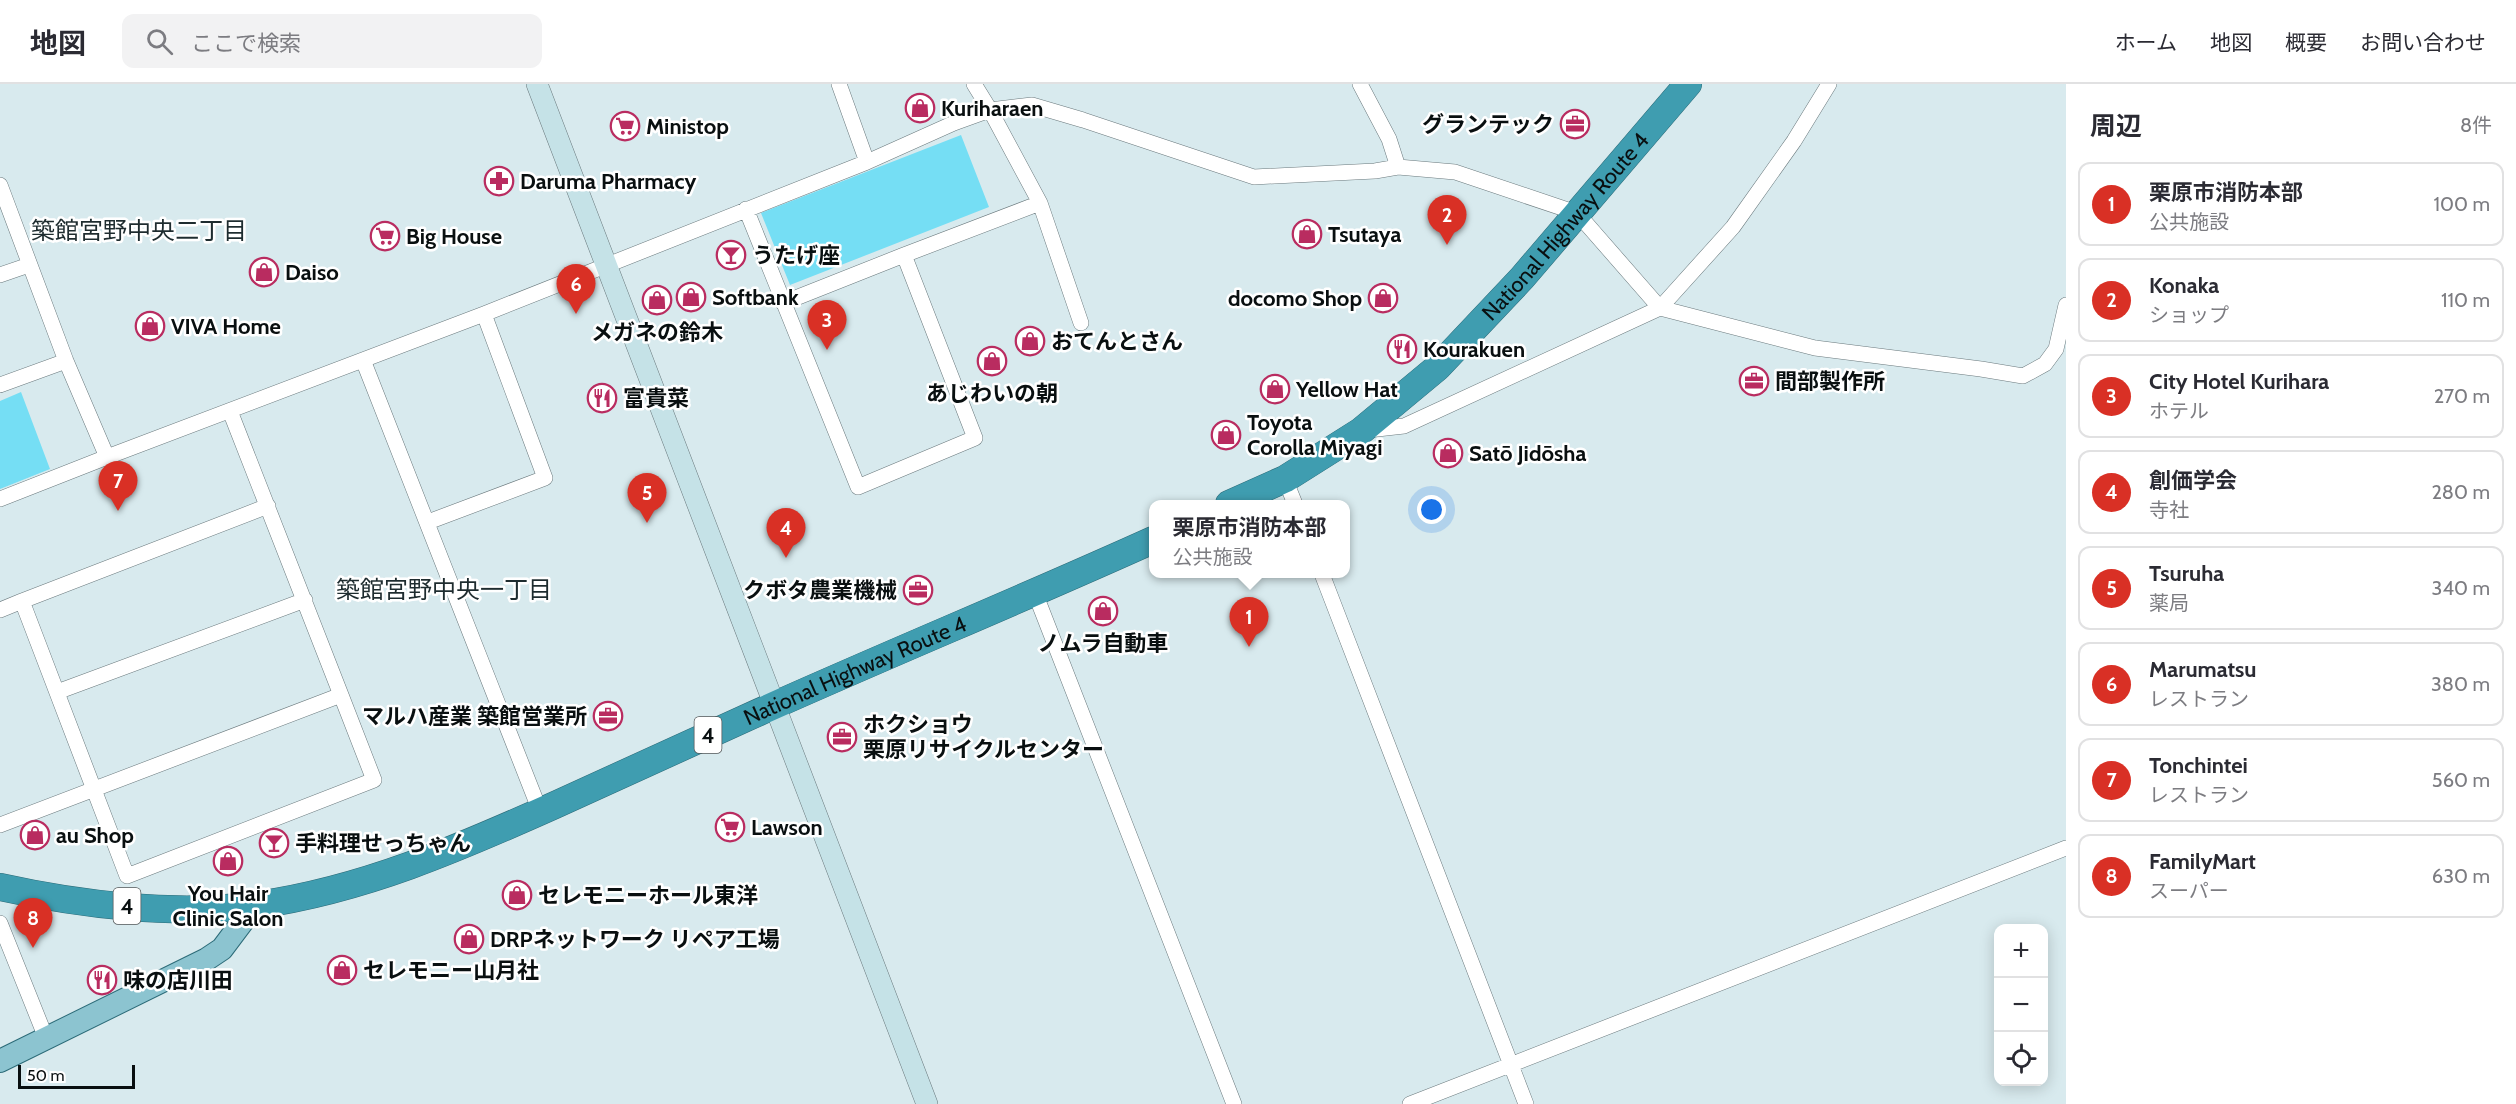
<!DOCTYPE html>
<html lang="ja">
<head>
<meta charset="utf-8">
<style>
	body { margin:0; font-family:Cabin,"Noto Sans JP",sans-serif; background:#f2f2f3; color:#2b2b33 }
	.controls { position:absolute; right:18px; bottom:18px; display:grid; overflow:hidden; border-radius:12px; box-shadow:0 3px 15px #0003 }
	.controls button { width:54px; height:54px; display:grid; place-items:center; padding:0; border:0; border-bottom:2px solid #e1e1e2; background:#fff; color:#2b2b33; font:30px sans-serif }
	.scale { position:absolute; left:18px; bottom:15px; width:117px; box-sizing:border-box; padding-left:6px; border:3px solid #090f10; border-top:0; font-size:16px; line-height:21px; white-space:nowrap; color:#090f10; -webkit-text-stroke:4px #fff; paint-order:stroke }
	.you { position:absolute; left:1432px; top:426px; width:21px; height:21px; margin:-15px; border:4px solid #fff; border-radius:50%; background:#1a73e8; box-shadow:0 0 0 9px #1a73e833 }
	.badge { display:grid; place-items:center; width:39px; height:39px; border-radius:50%; background:#d93025; color:#fff; font-size:20px; font-weight:700 }
	.pin { position:absolute; translate:-50% -50px; filter:drop-shadow(0 2px 3px #0008) }
	.pin::after { content:''; position:absolute; top:32px; width:21px; height:18px; background:inherit; clip-path:polygon(0 0,100% 0,50% 100%) }
	.popup { position:absolute; left:1149px; top:416px; width:201px; height:78px; box-sizing:border-box; display:grid; place-content:center; border-radius:12px; background:#fff; filter:drop-shadow(0 2px 4px #0005); font-size:20px; white-space:nowrap; color:#7c7c81 }
	.popup b { font-size:22px; color:#2b2b33 }
	.popup::after { content:''; position:absolute; left:50%; top:100%; margin-left:-12px; border:12px solid transparent; border-top-color:#fff }
	.list { margin:0; padding:0; list-style:none }
	h2 { display:flex; justify-content:space-between; align-items:center; height:78px; margin:0; padding:0 24px; font-size:26px }
	h2 small { font-size:20px; font-weight:400; color:#7c7c81 }
	.list li { display:grid; grid-template-columns:39px 1fr auto; gap:18px; align-items:center; box-sizing:border-box; height:84px; margin:0 12px 12px; padding:0 12px; border:2px solid #e1e1e2; border-radius:12px }
	.list b { display:block; font-size:22px; white-space:nowrap }
	.list p { margin:0; font-size:20px; white-space:nowrap; color:#7c7c81 }
	.list em { font-size:20px; font-style:normal; color:#7c7c81 }
	.icon { flex:none; width:33px; height:33px; fill:none; stroke:currentColor; stroke-width:2; stroke-linecap:round; stroke-linejoin:round }
	.map { position:relative; flex:none; width:2066px; height:1020px; overflow:hidden }
	header { display:flex; align-items:center; gap:36px; box-sizing:border-box; height:84px; padding:0 30px; background:#fff; border-bottom:2px solid #e1e1e2 }
	header strong { font-size:28px }
	nav { display:flex; gap:33px; margin-inline-start:auto; font-size:21px }
	.search { width:420px; height:54px; background:#f2f2f3; display:flex; align-items:center; gap:15px; box-sizing:border-box; padding:0 21px; border-radius:12px; color:#7c7c81; font-size:22px }
	main { display:flex }
	aside { flex:1; background:#fff }
	.map>svg:first-child { display:block }
	.green { fill:#75def4 }
	.lines { fill:none; stroke-linecap:round; stroke-linejoin:round }
	.street-casing { stroke:#6a797d; stroke-width:16 }
	.secondary-casing { stroke:#6a797d; stroke-width:22 }
	.primary-casing { stroke:#2c6b78; stroke-width:24 }
	.highway-casing { stroke:#2c6b78; stroke-width:28 }
	.street { stroke:#fff; stroke-width:15 }
	.secondary { stroke:#c5e2e7; stroke-width:21 }
	.primary { stroke:#8cc4d0; stroke-width:22 }
	.highway { stroke:#3f9db0; stroke-width:27 }
	.labels { text-anchor:middle; dominant-baseline:central; stroke-width:5; stroke-linejoin:round; paint-order:stroke }
	.shield { fill:#fff; stroke:#535758; stroke-width:1.5 }
	.shield-label { font-size:21px; font-weight:bold; fill:#090f10 }
	.poi-label { font-size:22px; font-weight:bold; fill:#090f10; stroke:#fff; text-anchor:start }
	.street-label { font-size:22px; fill:#090f10; stroke:#fff }
	.neighbourhood-label { font-size:24px; fill:#1e2c2f; stroke:#fff }
</style>
</head>
<body>
<header>
<strong>地図</strong>
<div class="search"><svg class="icon" aria-label="search" viewBox="0 0 24 24"><circle cx="10" cy="10" r="6"/><path d="M15 15l6 6"/></svg>ここで検索</div>
<nav><a>ホーム</a><a>地図</a><a>概要</a><a>お問い合わせ</a></nav>
</header>
<main>
<div class="map">
<svg width="2066" height="1020" viewBox="0 0 2066 1020">
	<rect width="100%" height="100%" fill="#d8eaee"/>
	<path class="green" d="M961,51L989,123L790,201L761,129Z
		M21,308L50,385L0,405V317Z"/>
	<g class="lines">
		<g class="street-casing">
			<path id="street" d="M839,0L867,78
				M974,0L990,26L1032,21L1083,36L1254,93L1375,87L1398,83L1455,88L1577,129L1660,224L1815,264L1981,285L2023,292L2045,280L2056,265L2066,221
				M1360,0L1389,55L1398,83
				M0,101L66,277L107,373L484,230L867,78L954,39L990,26L1040,119L904,171L975,354L858,403L746,125
				M1040,119L1081,239
				M0,191L29,181
				M783,219L904,171
				M363,276L540,727
				M0,301L66,277
				M1368,346L1404,342L1660,224L1733,143L1794,57L1829,0
				M1285,395L1295,420
				M0,415L107,373
				M428,438L545,394L484,230
				M1322,490L1526,1020
				M1035,509L1234,1020
				M22,517L268,422
				M0,526L22,517L127,792L374,696L341,611
				M57,608L305,516
				M0,741L341,611L230,327
				M0,839L46,954
				M1410,1020L2066,764"/>
		</g>
		<g class="secondary-casing">
			<path id="secondary" d="M537,0L927,1020"/>
		</g>
		<g class="primary-casing">
			<path id="primary" d="M0,977L207,875L222,865L255,821"/>
		</g>
		<g class="highway-casing">
			<g id="highway">
				<path id="s1" d="M1229,420L1285,395L1361,347L1438,283L1522,194L1688,0"/>
				<path id="s2" d="M0,803C81,821 175,832 257,821C363,806 459,764 555,721C618,692 682,663 746,634C881,573 1018,517 1153,456"/>
			</g>
		</g>
		<use href="#street" class="street"/>
		<use href="#secondary" class="secondary"/>
		<use href="#primary" class="primary"/>
		<use href="#highway" class="highway"/>
	</g>
	<defs>
		<g id="shop-ring" transform="scale(1.5)"><circle r="9.5" fill="#fff" stroke="#b92c60" stroke-width="1.5"/><path d="M-5-2.5h2.3a2.7 3.5 0 0 1 5.4 0H5L5.5 6h-11ZM-1.5-2.5h3a1.5 2.3 0 0 0-3 0Z" fill="#b92c60"/></g>
		<g id="office-ring" transform="scale(1.5)"><circle r="9.5" fill="#fff" stroke="#b92c60" stroke-width="1.5"/><path d="M-6-3h4V-5.5h4V-3h4V5H-6ZM-1-4.5V-3h2v-1.5ZM-6 0V1H6V0Z" fill="#b92c60"/></g>
		<g id="supermarket-ring" transform="scale(1.5)"><circle r="9.5" fill="#fff" stroke="#b92c60" stroke-width="1.5"/><path d="M-6-5.5h2.5l.6 2H6L4.5 2H-2.5L-4.4-4H-6ZM-1.5 3.2a1.3 1.3 0 1 0 .1 0ZM3 3.2a1.3 1.3 0 1 0 .1 0Z" fill="#b92c60"/></g>
		<g id="pharmacy-ring" transform="scale(1.5)"><circle r="9.5" fill="#fff" stroke="#b92c60" stroke-width="1.5"/><path d="M-2-6h4v4h4v4h-4v4h-4v-4h-4v-4h4Z" fill="#b92c60"/></g>
		<g id="bar-ring" transform="scale(1.5)"><circle r="9.5" fill="#fff" stroke="#b92c60" stroke-width="1.5"/><path d="M-6-5H6L.8 .8V4.5H3.5V6h-7V4.5H-.8V.8Z" fill="#b92c60"/></g>
		<g id="restaurant-ring" transform="scale(1.5)"><circle r="9.5" fill="#fff" stroke="#b92c60" stroke-width="1.5"/><path d="M-5-6h1v4h1v-4h1v4h1v-4h1v5L-1.5 .5V6h-2V.5L-5-1ZM5-6V6H3V1.5H1.5Q1.5-4 5-6Z" fill="#b92c60"/></g>
	</defs>
	<g fill-rule="evenodd">
		<use href="#shop-ring" x="920" y="24"/>
		<use href="#office-ring" x="1575" y="40"/>
		<use href="#supermarket-ring" x="625" y="42"/>
		<use href="#pharmacy-ring" x="499" y="97"/>
		<use href="#shop-ring" x="1307" y="150"/>
		<use href="#supermarket-ring" x="385" y="152"/>
		<use href="#bar-ring" x="731" y="171"/>
		<use href="#shop-ring" x="264" y="188"/>
		<use href="#shop-ring" x="691" y="213"/>
		<use href="#shop-ring" x="1383" y="214"/>
		<use href="#shop-ring" x="657" y="216"/>
		<use href="#shop-ring" x="150" y="242"/>
		<use href="#shop-ring" x="1030" y="257"/>
		<use href="#restaurant-ring" x="1402" y="265"/>
		<use href="#shop-ring" x="992" y="277"/>
		<use href="#office-ring" x="1754" y="297"/>
		<use href="#shop-ring" x="1275" y="305"/>
		<use href="#restaurant-ring" x="602" y="314"/>
		<use href="#shop-ring" x="1226" y="351"/>
		<use href="#shop-ring" x="1448" y="369"/>
		<use href="#office-ring" x="918" y="506"/>
		<use href="#shop-ring" x="1103" y="527"/>
		<use href="#office-ring" x="608" y="632"/>
		<use href="#office-ring" x="842" y="653"/>
		<use href="#supermarket-ring" x="730" y="743"/>
		<use href="#shop-ring" x="35" y="751"/>
		<use href="#bar-ring" x="274" y="759"/>
		<use href="#shop-ring" x="228" y="777"/>
		<use href="#shop-ring" x="517" y="811"/>
		<use href="#shop-ring" x="469" y="855"/>
		<use href="#shop-ring" x="342" y="886"/>
		<use href="#restaurant-ring" x="102" y="896"/>
	</g>
	<g class="labels">
		<g class="shield">
			<rect x="694.5" y="633" width="27" height="36" rx="4.5"/>
			<rect x="113.5" y="804" width="27" height="36" rx="4.5"/>
		</g>
		<g class="shield-label">
			<text x="708" y="651">4</text>
			<text x="127" y="822">4</text>
		</g>
		<g class="poi-label">
			<text x="941" y="24">Kuriharaen</text>
			<text x="1554" y="40" text-anchor="end">グランテック</text>
			<text x="646" y="42">Ministop</text>
			<text x="520" y="97">Daruma Pharmacy</text>
			<text x="1328" y="150">Tsutaya</text>
			<text x="406" y="152">Big House</text>
			<text x="752" y="171">うたげ座</text>
			<text x="285" y="188">Daiso</text>
			<text x="712" y="213">Softbank</text>
			<text x="1362" y="214" text-anchor="end">docomo Shop</text>
			<text x="171" y="242">VIVA Home</text>
			<text x="657" y="248" text-anchor="middle">メガネの鈴木</text>
			<text x="1051" y="257">おてんとさん</text>
			<text x="1423" y="265">Kourakuen</text>
			<text x="1775" y="297">間部製作所</text>
			<text x="1296" y="305">Yellow Hat</text>
			<text x="992" y="309" text-anchor="middle">あじわいの朝</text>
			<text x="623" y="314">富貴菜</text>
			<text x="1247" y="338">Toyota<tspan x="1247" dy="25">Corolla Miyagi</tspan></text>
			<text x="1469" y="369">Satō Jidōsha</text>
			<text x="897" y="506" text-anchor="end">クボタ農業機械</text>
			<text x="1103" y="559" text-anchor="middle">ノムラ自動車</text>
			<text x="587" y="632" text-anchor="end">マルハ産業 築館営業所</text>
			<text x="863" y="640">ホクショウ<tspan x="863" dy="25">栗原リサイクルセンター</tspan></text>
			<text x="751" y="743">Lawson</text>
			<text x="56" y="751">au Shop</text>
			<text x="295" y="759">手料理せっちゃん</text>
			<text x="228" y="809" text-anchor="middle">You Hair<tspan x="228" dy="25">Clinic Salon</tspan></text>
			<text x="538" y="811">セレモニーホール東洋</text>
			<text x="490" y="855">DRPネットワーク リペア工場</text>
			<text x="363" y="886">セレモニー山月社</text>
			<text x="123" y="896">味の店川田</text>
		</g>
		<g class="street-label">
			<text stroke="none"><textPath href="#s1" startOffset="441">National Highway Route 4</textPath></text>
			<text stroke="none"><textPath href="#s2" startOffset="903">National Highway Route 4</textPath></text>
		</g>
		<g class="neighbourhood-label">
			<text x="139" y="146">築館宮野中央二丁目</text>
			<text x="444" y="505">築館宮野中央一丁目</text>
		</g>
	</g>
</svg>
<div class="controls">
<button>+</button>
<button>−</button>
<button><svg class="icon" aria-label="locate" viewBox="0 0 24 24"><circle cx="12" cy="12" r="6"/><path d="M12 2v4M12 18v4M2 12h4M18 12h4"/></svg></button>
</div>
<div class="scale">50 m</div>
<div class="you"></div>
<div class="pin badge" style="left:1249px;top:563px">1</div>
<div class="popup"><b>栗原市消防本部</b>公共施設</div>
<div class="pin badge" style="left:1447px;top:161px">2</div>
<div class="pin badge" style="left:827px;top:266px">3</div>
<div class="pin badge" style="left:786px;top:474px">4</div>
<div class="pin badge" style="left:647px;top:439px">5</div>
<div class="pin badge" style="left:576px;top:230px">6</div>
<div class="pin badge" style="left:118px;top:427px">7</div>
<div class="pin badge" style="left:33px;top:864px">8</div>
</div>
<aside>
<h2>周辺<small>8件</small></h2>
<ul class="list">
<li><span class="badge">1</span><div><b>栗原市消防本部</b><p>公共施設</p></div><em>100 m</em></li>
<li><span class="badge">2</span><div><b>Konaka</b><p>ショップ</p></div><em>110 m</em></li>
<li><span class="badge">3</span><div><b>City Hotel Kurihara</b><p>ホテル</p></div><em>270 m</em></li>
<li><span class="badge">4</span><div><b>創価学会</b><p>寺社</p></div><em>280 m</em></li>
<li><span class="badge">5</span><div><b>Tsuruha</b><p>薬局</p></div><em>340 m</em></li>
<li><span class="badge">6</span><div><b>Marumatsu</b><p>レストラン</p></div><em>380 m</em></li>
<li><span class="badge">7</span><div><b>Tonchintei</b><p>レストラン</p></div><em>560 m</em></li>
<li><span class="badge">8</span><div><b>FamilyMart</b><p>スーパー</p></div><em>630 m</em></li>
</ul>
</aside>
</main>
</body>
</html>
